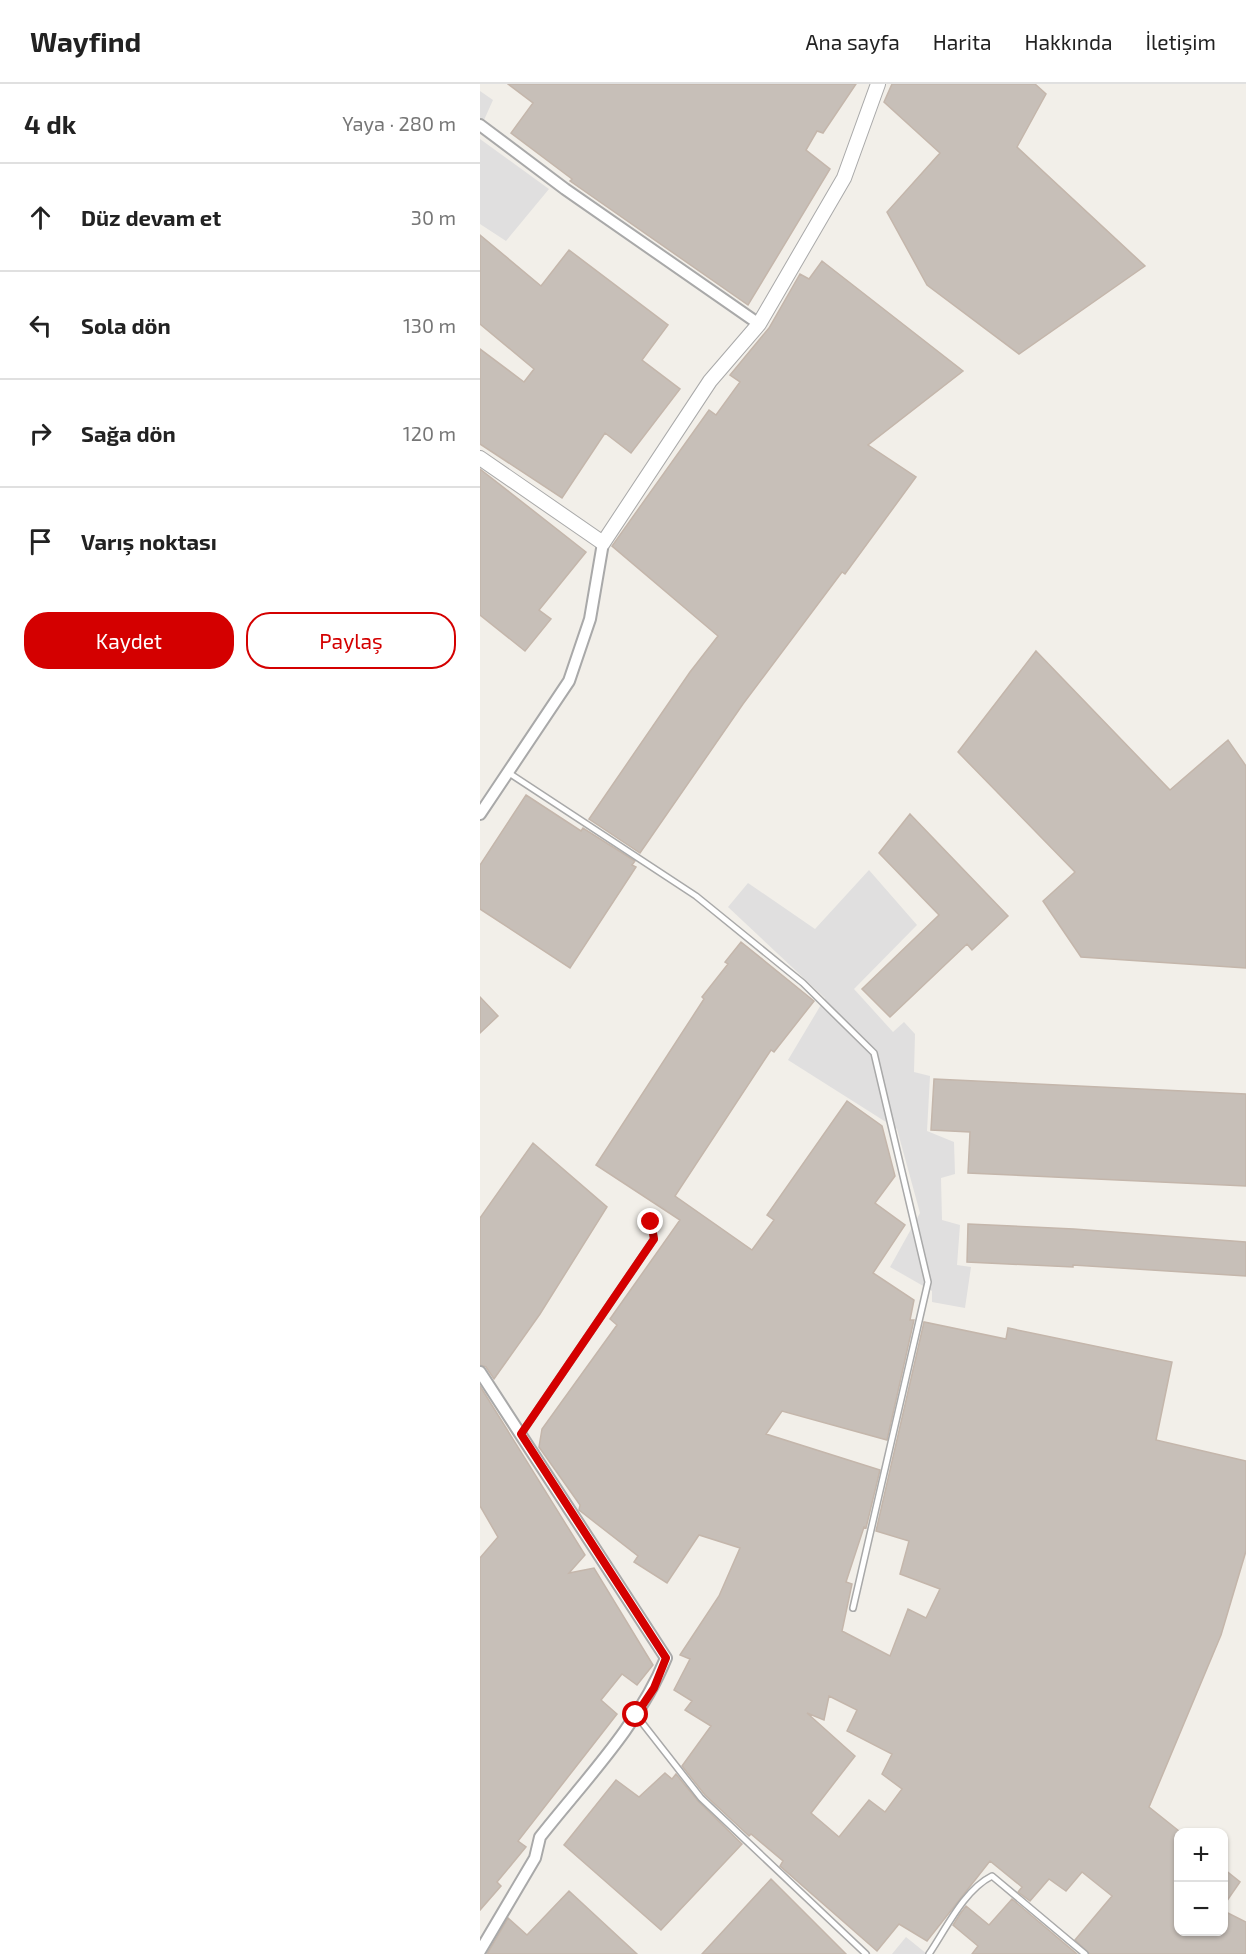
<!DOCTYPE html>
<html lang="tr">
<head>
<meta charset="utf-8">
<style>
	body { margin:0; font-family:"Exo 2",sans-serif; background:#f6f6f6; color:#222 }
	.controls { position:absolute; right:18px; bottom:18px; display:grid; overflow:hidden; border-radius:12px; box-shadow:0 2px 4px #0004 }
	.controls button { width:54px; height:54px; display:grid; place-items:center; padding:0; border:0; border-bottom:2px solid #e0e0e0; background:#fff; color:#222; font:30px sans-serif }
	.stop { position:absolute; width:18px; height:18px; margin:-14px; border:4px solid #d40000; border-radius:50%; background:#fff }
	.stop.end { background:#d40000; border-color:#fff; box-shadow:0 2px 6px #0008 }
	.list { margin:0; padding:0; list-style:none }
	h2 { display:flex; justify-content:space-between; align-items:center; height:78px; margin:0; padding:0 24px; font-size:26px }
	h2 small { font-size:20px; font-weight:400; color:#767676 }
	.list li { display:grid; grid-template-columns:39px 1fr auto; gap:18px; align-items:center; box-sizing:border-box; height:108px; padding:0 24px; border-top:2px solid #e0e0e0 }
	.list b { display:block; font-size:22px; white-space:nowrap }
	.list em { font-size:20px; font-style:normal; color:#767676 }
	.actions { display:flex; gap:12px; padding:18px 24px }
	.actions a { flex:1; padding:14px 0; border:2px solid #d40000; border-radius:24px; text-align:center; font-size:21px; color:#d40000 }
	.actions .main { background:#d40000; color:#fff }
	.icon { flex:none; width:33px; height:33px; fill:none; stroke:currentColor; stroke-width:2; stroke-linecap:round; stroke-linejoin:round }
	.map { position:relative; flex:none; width:766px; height:1870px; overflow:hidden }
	header { display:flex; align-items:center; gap:36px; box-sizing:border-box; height:84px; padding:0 30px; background:#fff; border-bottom:2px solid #e0e0e0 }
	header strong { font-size:28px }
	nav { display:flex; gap:33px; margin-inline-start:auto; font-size:21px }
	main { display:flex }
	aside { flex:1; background:#fff }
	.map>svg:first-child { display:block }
	.residential { fill:#e0dfdf }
	.building { fill:#c7bfb8; stroke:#c4b6ab; stroke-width:1.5; fill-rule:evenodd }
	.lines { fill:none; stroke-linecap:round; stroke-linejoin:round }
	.service-casing { stroke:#a9a9a9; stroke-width:8 }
	.minor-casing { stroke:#a9a9a9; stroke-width:14 }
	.tertiary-casing { stroke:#a9a9a9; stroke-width:16 }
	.service { stroke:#fff; stroke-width:5 }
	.minor { stroke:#fff; stroke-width:10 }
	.tertiary { stroke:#fff; stroke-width:14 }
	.route { stroke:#d40000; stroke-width:8 }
</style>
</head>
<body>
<header>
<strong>Wayfind</strong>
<nav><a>Ana sayfa</a><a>Harita</a><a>Hakkında</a><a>İletişim</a></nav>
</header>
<main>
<aside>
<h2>4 dk<small>Yaya · 280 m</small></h2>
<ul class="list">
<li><svg class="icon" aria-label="ahead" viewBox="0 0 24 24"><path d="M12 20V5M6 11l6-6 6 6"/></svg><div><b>Düz devam et</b></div><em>30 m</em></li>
<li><svg class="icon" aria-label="left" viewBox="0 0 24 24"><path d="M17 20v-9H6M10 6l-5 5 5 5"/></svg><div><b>Sola dön</b></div><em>130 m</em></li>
<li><svg class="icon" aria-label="right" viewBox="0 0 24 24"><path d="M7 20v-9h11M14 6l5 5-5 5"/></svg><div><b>Sağa dön</b></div><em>120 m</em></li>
<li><svg class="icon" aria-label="arrive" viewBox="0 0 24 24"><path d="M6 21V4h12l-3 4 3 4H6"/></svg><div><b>Varış noktası</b></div></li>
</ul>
<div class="actions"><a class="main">Kaydet</a><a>Paylaş</a></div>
</aside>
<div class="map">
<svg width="766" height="1870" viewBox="0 0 766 1870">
	<rect width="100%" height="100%" fill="#f2efe9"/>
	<path class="residential" d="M0,7L13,16L0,45Z
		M0,55L69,105L26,157L0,140Z
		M389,786L437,841L374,905L413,948L424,938L435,950L434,988L450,992L447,1047L474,1058L475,1090L461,1094L462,1136L480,1141L477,1181L491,1183L485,1224L452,1218V1207L410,1183L440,1129L417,1045L308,976L345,914L248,823L268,799L335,845Z
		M426,1853L447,1870H412Z"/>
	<path class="building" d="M28,0H376L343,49L337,47L326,66L350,85L268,221L90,97L92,95L31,49L53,19Z
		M412,0H555L566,10L537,63L665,182L539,270L447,201L407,128L460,69L404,18Z
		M0,151L61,202L89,166L188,241L162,276L200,305L151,369L125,349L82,414L0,360V265L44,298L54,285L0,240Z
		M342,177L483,287L388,361L436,393L365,490L362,488L263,620L160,769L109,735L210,588L238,552L132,462L229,326L236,331L260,298L250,291L289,244L320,190L329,195Z
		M0,385L106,468L59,526L71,535L45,567L0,531Z
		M556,567L690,706L748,656L766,682V884L601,873L563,817L595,788L478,668Z
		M46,711L101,747L103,744L155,777L152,781L156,783L90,884L0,825V781Z
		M430,730L528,832L492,866L487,860L410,933L382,905L459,831L399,769Z
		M261,858L334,917L294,968L291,966L195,1112L272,1166L294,1136L287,1131L367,1017L402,1042L415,1092L395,1119L425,1141L393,1189L434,1216L430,1236H434L407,1356L302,1327L286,1350L400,1386L386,1444L384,1443L366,1498L372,1500L362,1547L410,1572L428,1525L446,1534L460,1505L420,1490L429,1457L396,1447L444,1238L526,1255L528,1244L692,1278L676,1356L766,1377V1467L741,1551L669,1723L699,1747V1848H744V1827L766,1838V1870H610L595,1856L632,1812L602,1788L586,1807L569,1795L550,1817L538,1808L542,1803L510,1777L447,1857L419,1840L397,1867L300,1782L303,1777L271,1750L269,1752L225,1711L202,1682L231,1642L205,1626L212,1617L194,1606L210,1575L200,1571L239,1512L260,1464L219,1451L187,1499L154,1478L158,1472L99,1426L100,1421L59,1363L62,1345L137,1241L130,1235L200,1136L116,1081L224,915L222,913L248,880L245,878ZM349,1612L377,1626L367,1647L412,1670L402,1690L422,1705L405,1728L389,1716L359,1753L331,1729L375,1672L327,1629L344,1636Z
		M0,913L18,932L0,949Z
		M454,995L766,1010V1102L488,1089L490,1048L451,1046Z
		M53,1059L127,1123L60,1230L14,1295L6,1283L0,1281V1134Z
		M488,1140L594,1145L766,1158V1192L593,1181V1183L487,1178Z
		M0,1302L105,1471L89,1489L114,1484L173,1581L157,1601L142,1590L121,1616L137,1630L38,1757L46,1763L17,1798L21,1802L0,1826V1474L18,1453L0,1422Z
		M185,1689L192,1695L196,1690L218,1717L262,1760L181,1846L84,1761L136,1696L159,1713Z
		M744,1785L760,1798L744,1821Z
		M291,1795L366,1870H222Z
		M89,1807L157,1870H7L28,1834L47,1851Z
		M532,1815L597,1870H492L498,1862L473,1841L480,1830L486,1822L509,1841Z"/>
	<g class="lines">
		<g class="service-casing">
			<path id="service" d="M29,689L216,812L323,899L394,969L448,1198L373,1524
				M41,1350L174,1155L171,1138
				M156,1631L221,1714L386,1870
				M449,1870C466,1845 484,1806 512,1792L605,1870"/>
		</g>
		<g class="minor-casing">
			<path id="minor" d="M0,41L85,105L279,240
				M0,730L89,597L110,535L123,459
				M0,1288L186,1574C159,1641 105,1696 60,1753L55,1774L0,1867"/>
		</g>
		<g class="tertiary-casing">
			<path id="tertiary" d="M0,374L123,459L230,297L279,240L364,94L398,0"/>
		</g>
		<use href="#service" class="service"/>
		<use href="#minor" class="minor"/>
		<use href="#tertiary" class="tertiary"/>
	</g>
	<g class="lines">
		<path class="route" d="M156,1631L174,1604L186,1574L41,1350L174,1155L171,1138"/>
	</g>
</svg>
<div class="controls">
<button>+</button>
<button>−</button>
</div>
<div class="stop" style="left:156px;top:1631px"></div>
<div class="stop end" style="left:171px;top:1138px"></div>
</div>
</main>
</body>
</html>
